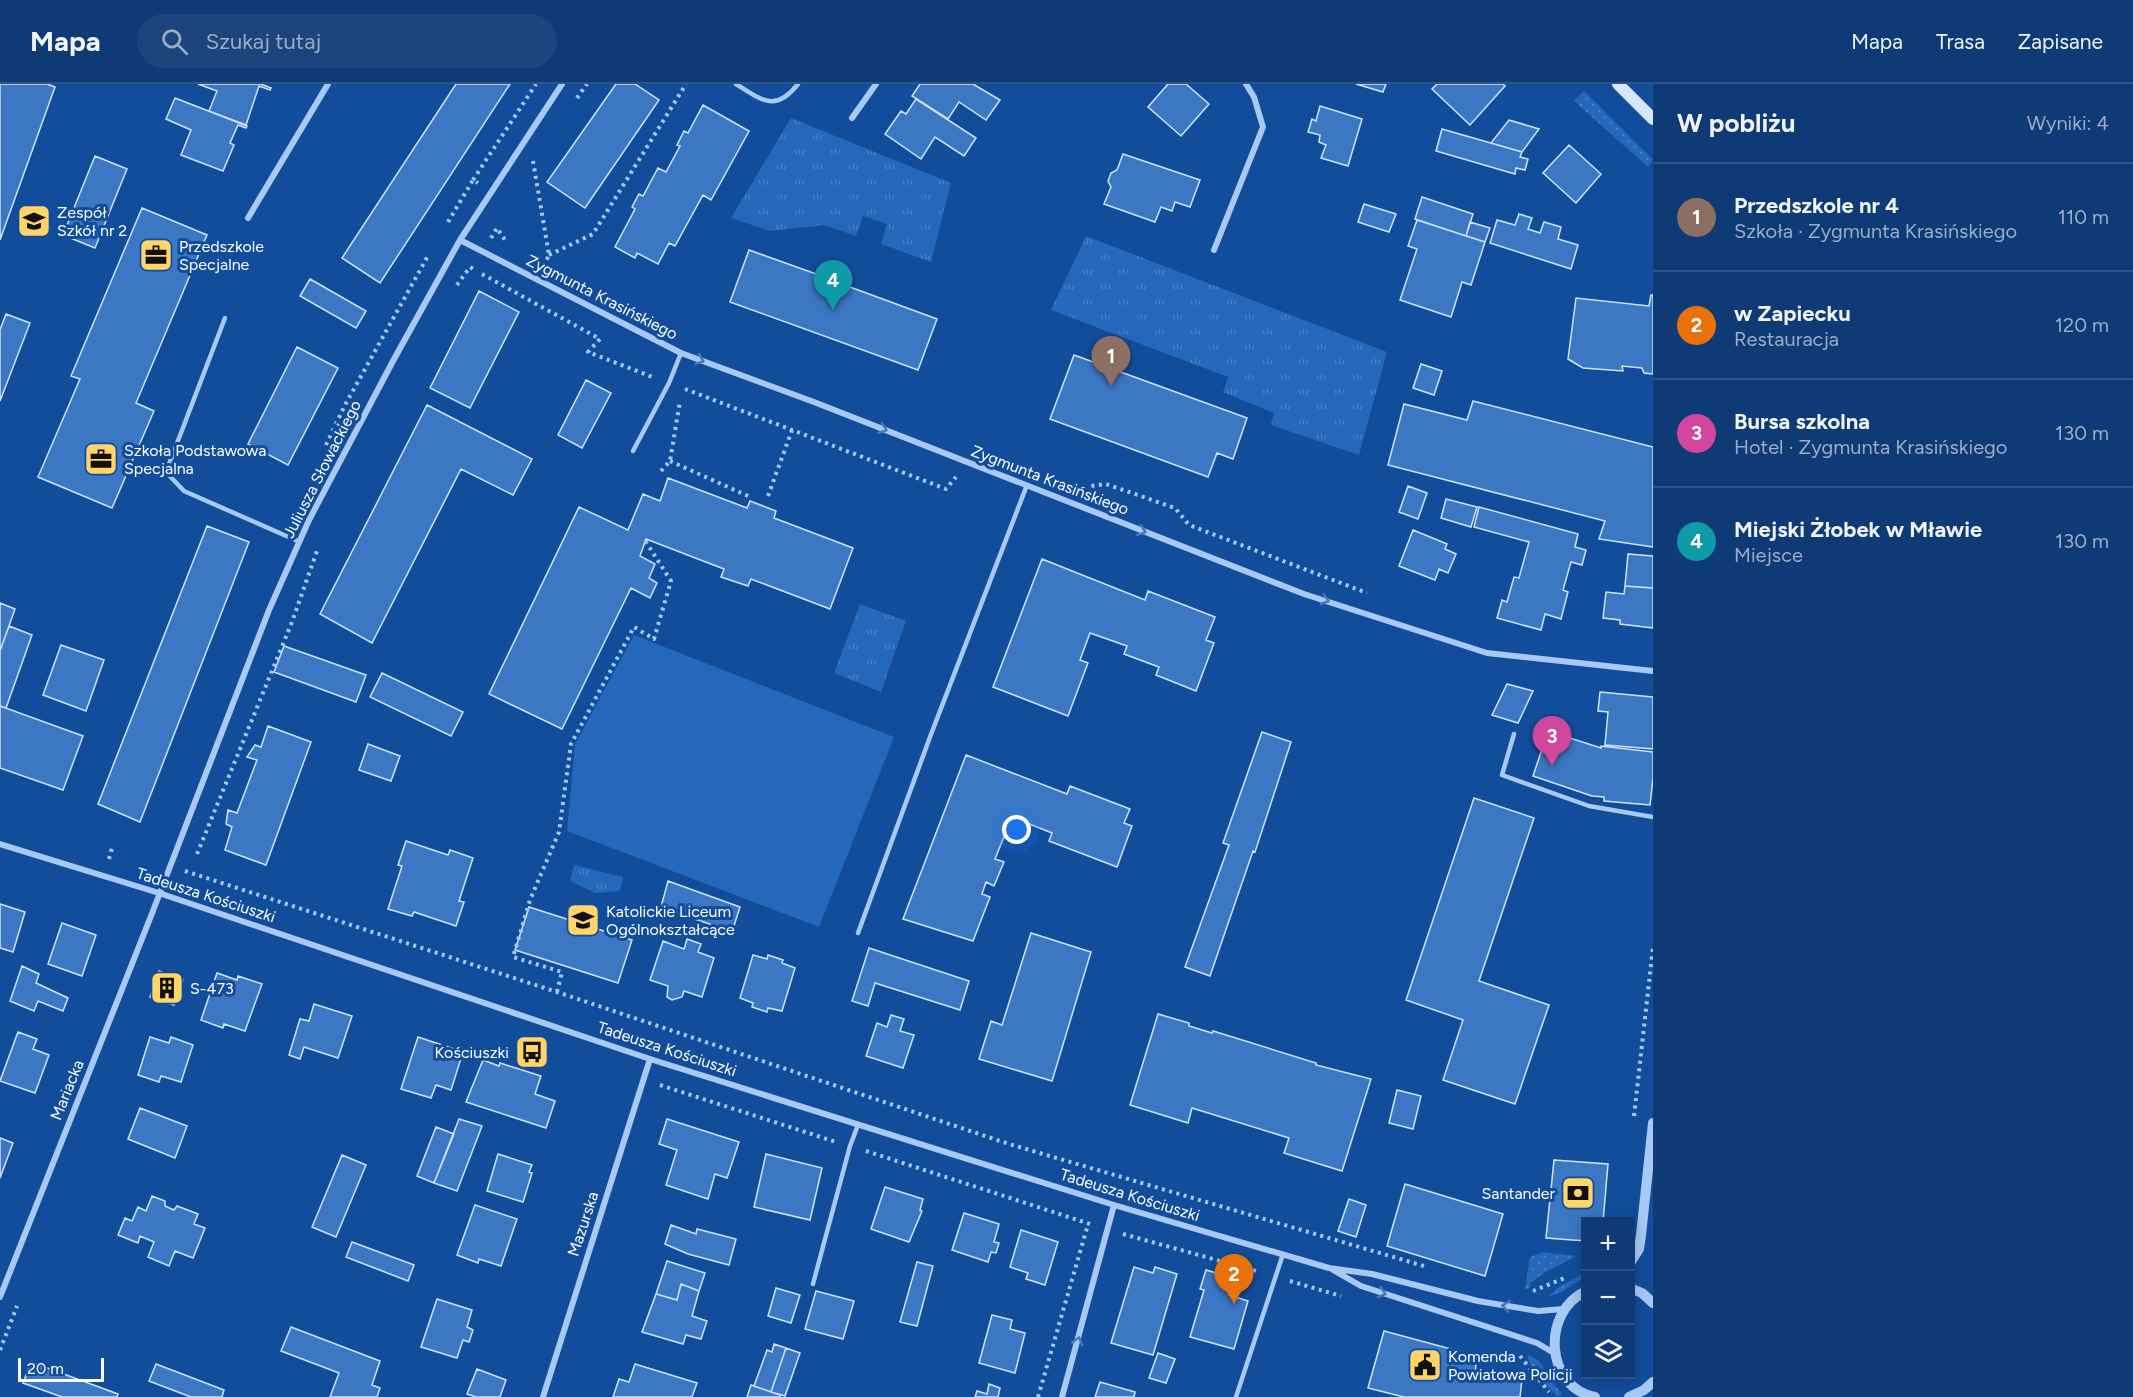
<!DOCTYPE html>
<html lang="pl">
<head>
<meta charset="utf-8">
<style>
	body { margin:0; font-family:Figtree,sans-serif; background:#1c457d; color:#f1f3f6 }
	.controls { position:absolute; right:18px; bottom:18px; display:grid; overflow:hidden; border-radius:0px; box-shadow:0 3px 15px #0003 }
	.controls button { width:54px; height:54px; display:grid; place-items:center; padding:0; border:0; border-bottom:2px solid #2e5487; background:#0e3a75; color:#f1f3f6; font:30px sans-serif }
	.scale { position:absolute; left:18px; bottom:15px; width:86px; box-sizing:border-box; padding-left:6px; border:3px solid #fff; border-top:0; font-size:16px; line-height:21px; white-space:nowrap; color:#fff; -webkit-text-stroke:4px #124d9c; paint-order:stroke }
	.you { position:absolute; left:1017px; top:746px; width:21px; height:21px; margin:-15px; border:4px solid #fff; border-radius:50%; background:#1a73e8; box-shadow:0 0 0 9px #1a73e833 }
	.badge { display:grid; place-items:center; width:39px; height:39px; border-radius:50%; background:#ea580c; color:#fff; font-size:20px; font-weight:700 }
	.pin { position:absolute; translate:-50% -50px; filter:drop-shadow(0 2px 3px #0008) }
	.pin::after { content:''; position:absolute; top:32px; width:21px; height:18px; background:inherit; clip-path:polygon(0 0,100% 0,50% 100%) }
	.list { margin:0; padding:0; list-style:none }
	h2 { display:flex; justify-content:space-between; align-items:center; height:78px; margin:0; padding:0 24px; font-size:26px }
	h2 small { font-size:20px; font-weight:400; color:#9badc5 }
	.list li { display:grid; grid-template-columns:39px 1fr auto; gap:18px; align-items:center; box-sizing:border-box; height:108px; padding:0 24px; border-top:2px solid #2e5487 }
	.list b { display:block; font-size:22px; white-space:nowrap }
	.list p { margin:0; font-size:20px; white-space:nowrap; color:#9badc5 }
	.list em { font-size:20px; font-style:normal; color:#9badc5 }
	.icon { flex:none; width:33px; height:33px; fill:none; stroke:currentColor; stroke-width:2; stroke-linecap:round; stroke-linejoin:round }
	.map { position:relative; flex:none; width:1653px; height:1313px; overflow:hidden }
	header { display:flex; align-items:center; gap:36px; box-sizing:border-box; height:84px; padding:0 30px; background:#0e3a75; border-bottom:2px solid #2e5487 }
	header strong { font-size:28px }
	nav { display:flex; gap:33px; margin-inline-start:auto; font-size:21px }
	.search { width:420px; height:54px; background:#1c457d; display:flex; align-items:center; gap:15px; box-sizing:border-box; padding:0 21px; border-radius:33px; color:#9badc5; font-size:22px }
	main { display:flex }
	aside { flex:1; background:#0e3a75 }
	.map>svg:first-child { display:block }
	.grass { fill:url(#grass-dots) }
	.park { fill:url(#park-tufts) }
	.garden { fill:#2567ba }
	.building { fill:#3b77c3; stroke:#cfe4fe; stroke-width:1.5 }
	.lines { fill:none; stroke-linecap:round; stroke-linejoin:round }
	.path { stroke:#a7c9f4; stroke-width:4; stroke-dasharray:3 4.5; stroke-linecap:butt }
	.service { stroke:#a7c9f4; stroke-width:4.5 }
	.minor { stroke:#a7c9f4; stroke-width:6 }
	.tertiary { stroke:#a7c9f4; stroke-width:10 }
	.secondary { stroke:#d7e7fd; stroke-width:12 }
	.oneway { stroke:#4678bb }
	.labels { text-anchor:middle; dominant-baseline:central; stroke-width:6; stroke-linejoin:round; paint-order:stroke }
	.poi-label { font-size:16px; fill:#fff; stroke:#124d9c; text-anchor:start }
	.street-label { font-size:16px; fill:#fff; stroke:#124d9c }
</style>
</head>
<body>
<header>
<strong>Mapa</strong>
<div class="search"><svg class="icon" aria-label="search" viewBox="0 0 24 24"><circle cx="10" cy="10" r="6"/><path d="M15 15l6 6"/></svg>Szukaj tutaj</div>
<nav><a>Mapa</a><a>Trasa</a><a>Zapisane</a></nav>
</header>
<main>
<div class="map">
<svg width="1653" height="1313" viewBox="0 0 1653 1313">
	<defs>
		<pattern id="grass-dots" width="8" height="8" patternUnits="userSpaceOnUse" patternTransform="scale(1.5)"><rect width="8" height="8" fill="#2567ba"/><path d="M2 2h.1M6 6h.1" fill="none" stroke="#467ec4" stroke-width="1.8" stroke-linecap="round"/></pattern>
		<pattern id="park-tufts" width="24" height="20" patternUnits="userSpaceOnUse" patternTransform="scale(1.5)"><rect width="24" height="20" fill="#2567ba"/><path d="M3 7l-1-3M5 7V3M7 7l1-3M15 17l-1-3M17 17v-4M19 17l1-3" fill="none" stroke="#467ec4"/></pattern>
	</defs>
	<rect width="100%" height="100%" fill="#124d9c"/>
	<path class="grass" d="M1584,7L1653,76L1648,83L1574,17Z
		M1543,1168L1576,1172L1544,1189L1530,1199L1529,1205H1525L1530,1173Z
		M1585,1189V1193L1563,1207L1548,1213L1557,1204Z
		M1528,1271C1540,1275 1543,1282 1549,1293C1552,1299 1558,1304 1562,1310L1558,1313C1550,1305 1527,1283 1528,1271Z"/>
	<path class="park" d="M791,34L951,99L931,178L881,160L887,140L863,132L856,152L824,141L770,147L731,134Z
		M1086,152L1387,268L1359,371L1271,341L1274,329L1223,308L1228,293L1051,226Z
		M860,520L906,537L881,608L834,589Z
		M574,781L623,793L620,807L595,809L570,797Z"/>
	<path class="garden" d="M634,551L894,653L819,843L567,747L575,660Z"/>
	<path class="building" d="M0,0H47L55,3L0,156Z
		M198,0H261L271,4L270,6L259,2L246,41L209,27L217,7Z
		M456,0H510L380,199L342,174Z
		M616,0H635L659,16L585,124L547,98Z
		M920,0H973L1000,16L986,36L959,18L948,35L912,12Z
		M1168,0H1186L1209,20L1181,52L1148,23Z
		M1356,0H1386L1383,8Z
		M1437,0H1503L1505,2L1470,41L1432,5Z
		M175,14L247,42L246,44L238,41L230,59L234,61L223,87L181,71L191,46L166,35Z
		M916,15L976,54L964,72L935,53L921,75L885,50L901,27L906,30Z
		M703,21L749,47L711,116L703,111L675,162L669,159L658,180L637,169L635,174L615,163L635,125L632,123L639,110L643,112L658,84L666,88L680,62L677,61L684,47L688,49Z
		M1320,22L1362,35L1348,82L1321,74L1326,61L1319,58L1320,51L1308,48L1312,35L1316,37Z
		M1509,36L1539,45L1522,68L1491,59Z
		M1442,45L1522,68L1520,73L1528,75L1525,86L1516,84L1515,90L1436,67Z
		M1569,61L1601,90L1576,119L1543,89Z
		M1123,70L1200,96L1190,123L1175,118L1172,127L1161,123L1155,138L1104,120L1111,103L1108,97L1111,89L1117,86Z
		M95,72L127,85L95,164L63,151Z
		M1422,113L1473,130L1466,152L1415,135Z
		M1364,120L1396,130L1389,148L1358,138Z
		M142,124L207,151L136,319L154,327L112,424L38,393L80,295L71,292Z
		M1519,130L1532,134L1528,145L1540,149L1544,138L1561,143L1558,155L1578,161L1571,185L1490,159L1497,136L1515,141Z
		M1417,136L1485,158L1471,201L1462,198L1451,233L1400,216L1417,165L1408,162Z
		M1470,138L1490,144L1485,158L1466,152Z
		M749,166L819,191L823,180L843,188L839,199L937,235L918,286L730,218Z
		M310,195L366,227L356,244L300,212Z
		M479,207L519,228L470,324L430,304Z
		M1651,211H1653V290L1644,289L1642,284L1622,282L1623,287L1583,284L1568,275L1576,214L1649,222Z
		M6,230L30,239L0,317V246Z
		M297,263L338,284L288,381L248,360Z
		M1074,271L1247,334L1233,375L1217,369L1208,393L1050,335Z
		M1421,280L1442,287L1434,311L1413,304Z
		M586,296L611,309L582,364L558,351Z
		M1473,317L1653,363V463L1599,455L1605,437L1388,381L1404,320L1467,336Z
		M427,321L532,375L513,411L461,385L372,559L320,530Z
		M668,394L747,424L750,417L776,427L774,434L853,464L830,525L751,495L748,502L721,493L724,485L646,455L640,472L655,480L649,494L657,499L650,514L631,504L562,645L489,610L579,423L628,446L643,410L660,417Z
		M1408,402L1427,409L1418,435L1399,428Z
		M1446,415L1477,423L1471,443L1441,434Z
		M1479,423L1578,450L1575,463L1586,466L1582,481L1571,478L1563,506L1568,508L1561,535L1545,530L1541,546L1497,534L1502,516L1507,518L1514,493L1519,494L1529,458L1474,443Z
		M207,442L249,458L140,738L98,720Z
		M1413,446L1447,460L1445,465L1456,470L1448,489L1439,485L1435,496L1399,482Z
		M1628,470L1653,472V504L1625,502Z
		M1042,475L1145,516L1148,507L1215,533L1206,556L1214,559L1196,607L1156,591L1159,583L1124,570L1127,562L1090,549L1080,576L1088,579L1068,632L993,603Z
		M1625,502L1653,504V544L1620,540V536L1603,534L1606,508L1624,510Z
		M0,519L15,525L0,567Z
		M9,542L32,551L6,624L0,622V567Z
		M61,561L104,576L86,627L43,611Z
		M284,562L366,591L356,618L274,588Z
		M382,589L463,628L451,652L370,613Z
		M1507,600L1533,607L1518,639L1492,631Z
		M1600,608L1653,613V665L1605,661L1608,628L1598,627Z
		M0,622L83,652L63,706L0,684Z
		M268,642L311,658L266,781L225,766L232,743L226,740L228,726L237,729L257,676L247,673L255,661L261,663Z
		M1548,647L1601,664V662L1653,668V694L1650,721L1604,717V713L1592,712L1533,692Z
		M1262,648L1291,658L1255,768L1253,767L1210,892L1185,883L1229,761L1223,759Z
		M368,660L400,672L391,697L359,686Z
		M966,671L1067,710L1070,702L1130,725L1124,739L1132,742L1117,783L1049,757L1052,749L1012,733L995,775L1004,778L994,802L986,798L982,810L990,813L973,857L903,835Z
		M1474,714L1534,734L1479,897L1549,921L1515,1020L1443,996L1463,936L1406,916Z
		M406,757L448,771L450,766L473,774L459,817L464,818L456,842L414,828L412,832L388,825L402,782L398,781Z
		M668,797L740,823L732,848L661,823Z
		M0,820L25,828L13,868L0,864Z
		M529,823L632,856L618,899L515,866Z
		M62,839L96,851L82,892L48,880Z
		M1031,849L1091,868L1052,997L979,975L991,937L1002,941Z
		M687,855L701,860L698,868L714,874L702,913L684,907L682,913L672,916L667,913L668,902L650,896L663,857L684,865Z
		M869,864L969,897L960,926L875,899L868,922L852,917Z
		M753,871L767,875L768,871L783,876L782,879L795,884L782,927L768,924L767,928L752,923L753,919L740,914Z
		M22,882L39,890L36,899L68,914L63,927L38,917L34,927L10,917Z
		M159,887L183,896L174,921L150,913Z
		M217,889L237,896L238,892L262,900L245,947L224,940L223,944L201,936Z
		M314,920L352,932L338,974L304,963L300,975L289,971L300,935L309,937Z
		M1158,930L1189,939V942L1212,949L1213,947L1316,979V981L1371,995L1342,1087L1284,1069L1289,1054L1192,1024L1188,1039L1130,1021Z
		M891,931L904,935L900,947L914,951L903,984L866,972L877,939L887,943Z
		M18,948L37,955L33,965L49,971L35,1009L0,997Z
		M150,953L169,959L171,953L193,961L181,998L161,992L159,998L138,991Z
		M418,953L463,968L451,1006L436,1001L431,1014L401,1005Z
		M483,976L499,982L500,979L541,992L535,1010L555,1017L546,1044L466,1018Z
		M1397,1006L1421,1012L1413,1045L1389,1039Z
		M140,1024L187,1042L175,1074L128,1055Z
		M459,1035L482,1042L457,1107L434,1099Z
		M667,1035L739,1058L727,1094L715,1090L708,1115L666,1101L677,1066L659,1060Z
		M436,1043L454,1050L434,1099L417,1092Z
		M0,1054L13,1059L0,1094Z
		M498,1070L532,1081L529,1088L532,1089L523,1118L487,1107Z
		M766,1070L822,1084L810,1136L754,1123Z
		M342,1071L366,1081L336,1153L312,1143Z
		M1554,1076L1608,1080L1603,1138H1586V1157L1546,1154Z
		M1405,1100L1503,1130L1485,1192L1387,1162Z
		M885,1103L923,1115L920,1126L922,1127L909,1158L871,1145Z
		M152,1112L165,1117V1122L174,1126L177,1122L198,1130L194,1140L205,1144L193,1174L175,1167L169,1182L148,1173L154,1158L140,1152L138,1159L118,1151L125,1134L132,1137L138,1123L146,1127Z
		M1349,1115L1366,1121L1356,1153L1338,1147Z
		M475,1121L517,1135L501,1182L479,1175L478,1179L457,1171Z
		M964,1129L999,1140L994,1158L999,1159L996,1169L991,1168L988,1178L952,1166Z
		M671,1141L696,1150L697,1145L736,1155L729,1181L688,1170L665,1160Z
		M1021,1146L1058,1158L1045,1201L1026,1195L1028,1189L1010,1183Z
		M352,1158L414,1181L408,1197L346,1173Z
		M667,1177L705,1189L699,1207L681,1200L677,1216L656,1210Z
		M917,1178L933,1182L917,1242L900,1238Z
		M1134,1183L1153,1189L1155,1183L1177,1190L1153,1271L1111,1259Z
		M1206,1186L1234,1194L1229,1211L1248,1217L1234,1265L1190,1253L1204,1206L1200,1205Z
		M681,1200L699,1207L692,1232L707,1237L701,1255L686,1251L683,1260L642,1248L656,1210L677,1216Z
		M776,1204L800,1211L791,1239L768,1232Z
		M816,1207L854,1217L843,1255L805,1245Z
		M437,1215L472,1226L467,1243L473,1246L469,1258L463,1256L457,1274L421,1263Z
		M992,1231L1012,1236L1010,1245L1025,1249L1015,1289L979,1279Z
		M291,1243L380,1277L372,1301L380,1304L377,1313H330L339,1289L281,1267Z
		M1384,1247L1477,1272L1475,1289L1522,1295L1520,1313H1404L1368,1304Z
		M774,1260L786,1264L771,1308L754,1302L767,1266L772,1268Z
		M786,1264L800,1269L785,1312L771,1308Z
		M1158,1269L1175,1275L1166,1299L1149,1294Z
		M31,1278L118,1310L117,1313H62L23,1299Z
		M156,1280L224,1306L222,1313H191L149,1297Z
		M635,1280L697,1299L692,1313H613L619,1295L629,1298Z
		M477,1285L506,1296L500,1313H476L467,1310Z
		M1100,1298L1135,1308L1134,1313H1095Z
		M989,1300L1000,1304L998,1313H975L977,1307L987,1310Z
		M751,1301L780,1311V1313H747Z"/>
	<g class="lines">
		<path class="path" d="M577,14L587,0
			M533,77L549,171L544,181
			M473,96L536,0
			M448,138L473,96L478,99
			M491,154L497,144L507,159
			M549,171L593,150L686,0
			M482,190L600,255L588,268L655,294
			M457,201L470,183L473,185
			M685,305L946,405L956,393
			M326,361L345,321L429,170
			M670,377L748,412
			M661,387L670,377L680,317
			M1084,403L1106,400L1175,424L1189,441L1367,509
			M768,412L792,346
			M197,770L292,538L317,467
			M109,775L112,764
			M185,787L557,908L1009,1060L1424,1182
			M557,908L562,888L513,873L530,816L559,748L571,660L634,543L654,555L671,497L646,458
			M660,1001L836,1058
			M1634,1032L1653,863
			M866,1067L1093,1141
			M1123,1150L1260,1188
			M1290,1197L1341,1212
			M1533,1207L1567,1193
			M0,1266L17,1222
			M1520,1272L1549,1308
			M1038,1313L1087,1144"/>
		<path class="service" d="M736,0C762,16 775,29 798,0
			M225,234L166,388L184,407L300,458
			M633,367L669,299L681,269
			M1514,650L1502,691L1589,722L1653,733
			M858,849L930,653L1027,401
			M813,1200L850,1062L858,1041
			M1236,1313L1283,1170"/>
		<path class="minor" d="M852,34L876,0
			M248,134L328,0
			M460,156L681,269L814,318L1304,510L1487,569L1653,587
			M1214,166L1263,43L1254,13L1246,0
			M0,760L159,809L650,975L1114,1121L1329,1184L1372,1190L1478,1217L1538,1227L1564,1225
			M1333,1186L1361,1202L1537,1259L1554,1269
			M0,1213L151,832L269,526L309,436L393,277L460,156L562,0
			M543,1313L650,975
			M1062,1313L1114,1121"/>
		<path class="tertiary" d="M1630,1179L1639,1165L1641,1151L1653,1039
			M1630,1204L1642,1209L1653,1219
			M1586,1207C1541,1228 1545,1303 1595,1313
			M1629,1313L1644,1306L1653,1298"/>
		<path class="secondary" d="M1618,0L1653,35"/>
	</g>
	<defs><path id="oneway-chevron" d="M-2-3.5L2.5 0L-2 3.5" fill="none" stroke-width="1.6" stroke-linecap="round" stroke-linejoin="round" transform="scale(1.5)"/></defs>
	<g class="oneway">
		<use href="#oneway-chevron" transform="translate(700 276) rotate(20)"/>
		<use href="#oneway-chevron" transform="translate(883 345) rotate(21)"/>
		<use href="#oneway-chevron" transform="translate(1142 447) rotate(21)"/>
		<use href="#oneway-chevron" transform="translate(1325 516) rotate(18)"/>
		<use href="#oneway-chevron" transform="translate(1382 1209) rotate(18)"/>
		<use href="#oneway-chevron" transform="translate(1506 1222) rotate(-171)"/>
		<use href="#oneway-chevron" transform="translate(1078 1257) rotate(-75)"/>
	</g>
	<defs>
		<g id="school-square" transform="scale(1.725)"><rect x="-9" y="-9" width="18" height="18" rx="4" fill="#ffd56a" stroke="#124d9c"/><path d="M0-5L7-2L0 1L-7-2ZM-4 1L0 2.5L4 1V4Q0 6-4 4Z" fill="#111"/></g>
		<g id="office-square" transform="scale(1.725)"><rect x="-9" y="-9" width="18" height="18" rx="4" fill="#ffd56a" stroke="#124d9c"/><path d="M-6-3h4V-5.5h4V-3h4V5H-6ZM-1-4.5V-3h2v-1.5ZM-6 0V1H6V0Z" fill="#111"/></g>
		<g id="building-square" transform="scale(1.725)"><rect x="-9" y="-9" width="18" height="18" rx="4" fill="#ffd56a" stroke="#124d9c"/><path d="M-4-6H4V6H1V3H-1V6H-4ZM-2.5-4.3h1.7v1.8h-1.7ZM.8-4.3h1.7v1.8H.8ZM-2.5-1h1.7V.8h-1.7ZM.8-1h1.7V.8H.8Z" fill="#111"/></g>
		<g id="bus-square" transform="scale(1.725)"><rect x="-9" y="-9" width="18" height="18" rx="4" fill="#ffd56a" stroke="#124d9c"/><path d="M-5-6H5V4H4V6H2V4H-2V6H-4V4H-5ZM-3.5-4V0h7V-4ZM-3.5 1.2v1.5H-2V1.2ZM2 1.2v1.5H3.5V1.2Z" fill="#111"/></g>
		<g id="bank-square" transform="scale(1.725)"><rect x="-9" y="-9" width="18" height="18" rx="4" fill="#ffd56a" stroke="#124d9c"/><path d="M-6-4H6V4H-6ZM0-2.3a2.3 2.3 0 1 0 0 4.6a2.3 2.3 0 1 0 0-4.6Z" fill="#111"/></g>
		<g id="civic-square" transform="scale(1.725)"><rect x="-9" y="-9" width="18" height="18" rx="4" fill="#ffd56a" stroke="#124d9c"/><path d="M-.6-6.5H3V-4.5H.6V-3L4-1V1h2V6H-6V1h2V-1L-.6-3ZM-1.2 2.5V6h2.4V2.5Z" fill="#111"/></g>
	</defs>
	<g fill-rule="evenodd">
		<use href="#school-square" x="34" y="137"/>
		<use href="#office-square" x="156" y="171"/>
		<use href="#office-square" x="101" y="375"/>
		<use href="#school-square" x="583" y="836"/>
		<use href="#building-square" x="167" y="904"/>
		<use href="#bus-square" x="532" y="968"/>
		<use href="#bank-square" x="1578" y="1109"/>
		<use href="#civic-square" x="1425" y="1281"/>
	</g>
	<g class="labels">
		<g class="poi-label">
			<text x="57" y="128">Zespół<tspan x="57" dy="18">Szkół nr 2</tspan></text>
			<text x="179" y="162">Przedszkole<tspan x="179" dy="18">Specjalne</tspan></text>
			<text x="124" y="366">Szkoła Podstawowa<tspan x="124" dy="18">Specjalna</tspan></text>
			<text x="606" y="827">Katolickie Liceum<tspan x="606" dy="18">Ogólnokształcące</tspan></text>
			<text x="190" y="904">S-473</text>
			<text x="509" y="968" text-anchor="end">Kościuszki</text>
			<text x="1555" y="1109" text-anchor="end">Santander</text>
			<text x="1448" y="1272">Komenda<tspan x="1448" dy="18">Powiatowa Policji</tspan></text>
		</g>
		<g class="street-label">
			<text transform="translate(602 213) rotate(27)">Zygmunta Krasińskiego</text>
			<text transform="translate(322 385) rotate(-63)">Juliusza Słowackiego</text>
			<text transform="translate(1050 396) rotate(21)">Zygmunta Krasińskiego</text>
			<text transform="translate(206 811) rotate(18)">Tadeusza Kościuszki</text>
			<text transform="translate(667 965) rotate(18)">Tadeusza Kościuszki</text>
			<text transform="translate(67 1006) rotate(-68)">Mariacka</text>
			<text transform="translate(1130 1111) rotate(17)">Tadeusza Kościuszki</text>
			<text transform="translate(583 1140) rotate(-72)">Mazurska</text>
		</g>
	</g>
</svg>
<div class="controls">
<button>+</button>
<button>−</button>
<button><svg class="icon" aria-label="layers" viewBox="0 0 24 24"><path d="M12 4l9 5-9 5-9-5zM3 14l9 5 9-5"/></svg></button>
</div>
<div class="scale">20 m</div>
<div class="you"></div>
<div class="pin badge" style="left:1111px;top:302px;background:#8d6e63">1</div>
<div class="pin badge" style="left:1234px;top:1220px;background:#e8710a">2</div>
<div class="pin badge" style="left:1552px;top:682px;background:#d1479c">3</div>
<div class="pin badge" style="left:833px;top:226px;background:#0f9aa8">4</div>
</div>
<aside>
<h2>W pobliżu<small>Wyniki: 4</small></h2>
<ul class="list">
<li><span class="badge" style="background:#8d6e63">1</span><div><b>Przedszkole nr 4</b><p>Szkoła · Zygmunta Krasińskiego</p></div><em>110 m</em></li>
<li><span class="badge" style="background:#e8710a">2</span><div><b>w Zapiecku</b><p>Restauracja</p></div><em>120 m</em></li>
<li><span class="badge" style="background:#d1479c">3</span><div><b>Bursa szkolna</b><p>Hotel · Zygmunta Krasińskiego</p></div><em>130 m</em></li>
<li><span class="badge" style="background:#0f9aa8">4</span><div><b>Miejski Żłobek w Mławie</b><p>Miejsce</p></div><em>130 m</em></li>
</ul>
</aside>
</main>
</body>
</html>
